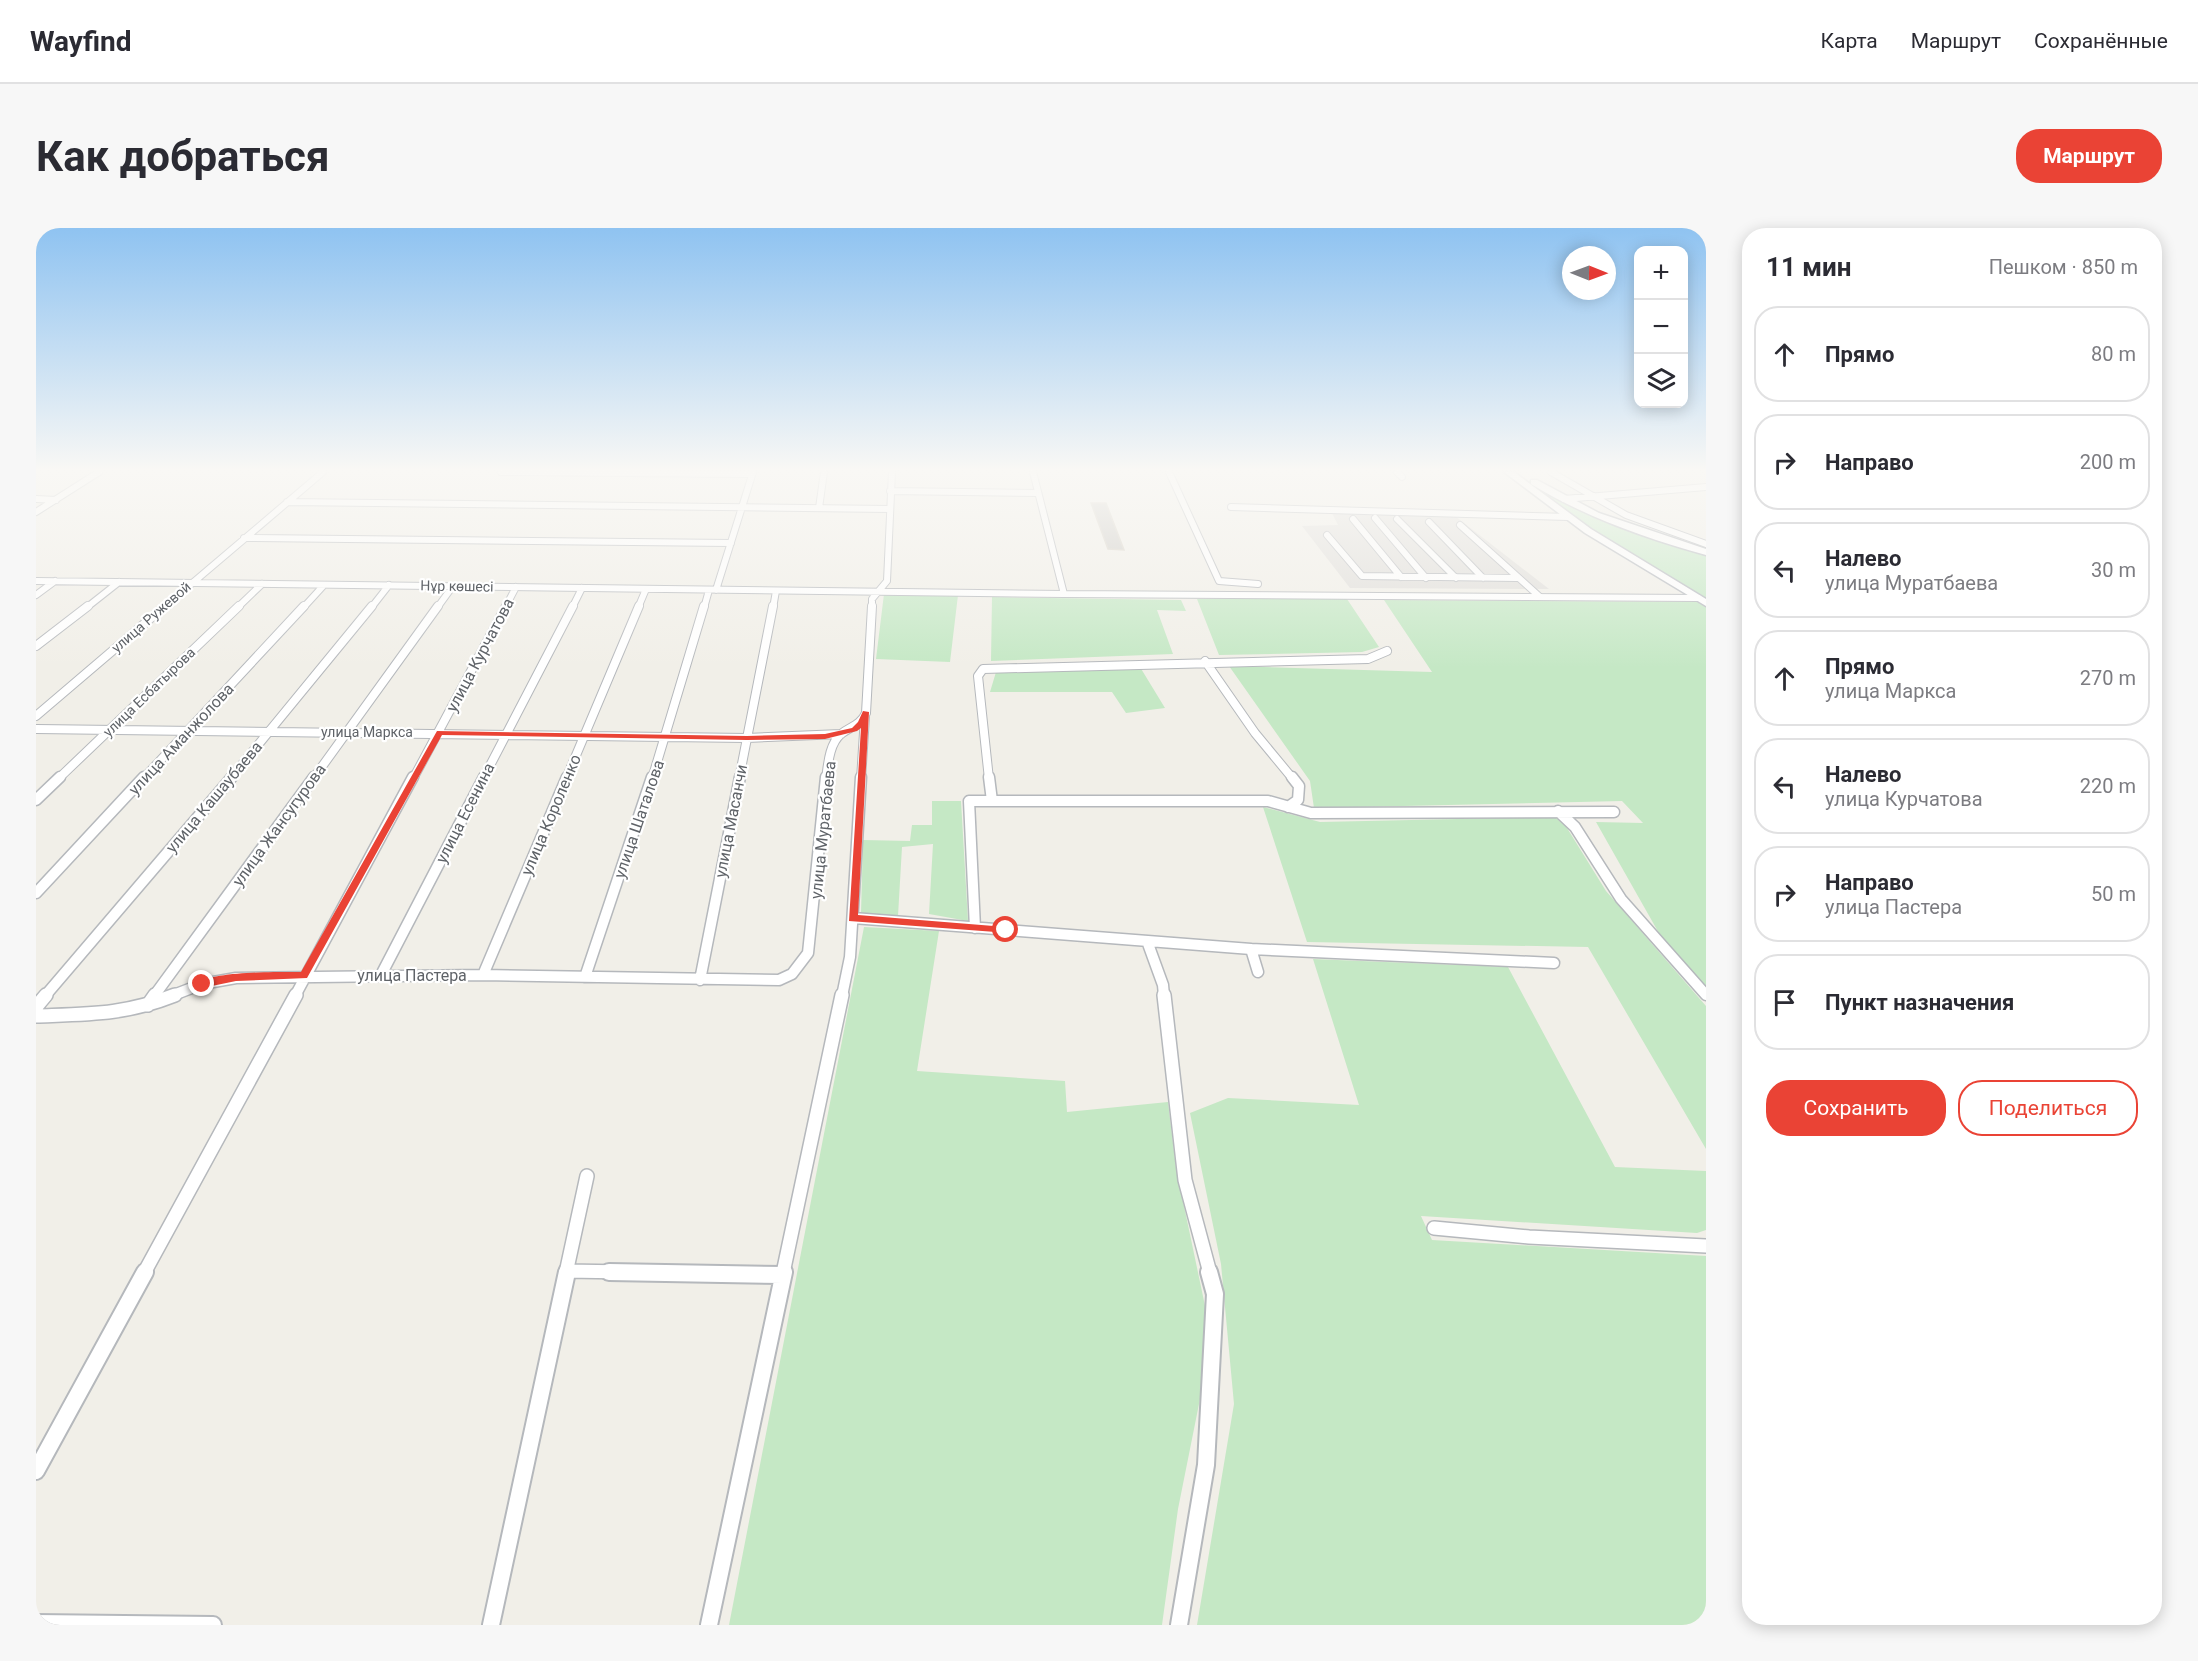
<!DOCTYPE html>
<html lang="ru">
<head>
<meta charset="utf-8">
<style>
	body { margin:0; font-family:Roboto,sans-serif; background:#f7f7f7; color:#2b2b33 }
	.controls { position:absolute; right:18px; top:18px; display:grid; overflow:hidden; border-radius:12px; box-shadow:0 3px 15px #0003 }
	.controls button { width:54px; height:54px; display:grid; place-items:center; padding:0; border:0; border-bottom:2px solid #e1e1e2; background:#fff; color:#2b2b33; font:30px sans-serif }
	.compass { position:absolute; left:1526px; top:18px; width:54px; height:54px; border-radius:50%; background:#fff; box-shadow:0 3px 15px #0003; rotate:91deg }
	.stop { position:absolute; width:18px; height:18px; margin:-14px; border:4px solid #ea4335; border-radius:50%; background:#fff }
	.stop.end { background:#ea4335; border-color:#fff; box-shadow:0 2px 6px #0008 }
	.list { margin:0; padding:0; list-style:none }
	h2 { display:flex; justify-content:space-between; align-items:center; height:78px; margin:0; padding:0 24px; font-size:26px }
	h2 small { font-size:20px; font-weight:400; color:#7c7c81 }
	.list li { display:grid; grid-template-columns:39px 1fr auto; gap:18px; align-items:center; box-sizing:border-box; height:96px; margin:0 12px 12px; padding:0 12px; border:2px solid #e1e1e2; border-radius:24px }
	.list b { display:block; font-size:22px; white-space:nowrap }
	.list p { margin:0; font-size:20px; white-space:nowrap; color:#7c7c81 }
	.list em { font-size:20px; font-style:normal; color:#7c7c81 }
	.actions { display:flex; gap:12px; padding:18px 24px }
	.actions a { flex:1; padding:14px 0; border:2px solid #ea4335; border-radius:24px; text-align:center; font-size:21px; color:#ea4335 }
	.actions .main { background:#ea4335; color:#fff }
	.icon { flex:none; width:33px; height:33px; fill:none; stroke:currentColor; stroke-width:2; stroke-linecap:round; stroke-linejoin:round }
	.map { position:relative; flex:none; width:1670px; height:1397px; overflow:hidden; border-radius:24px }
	header { display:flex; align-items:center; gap:36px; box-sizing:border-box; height:84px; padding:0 30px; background:#fff; border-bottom:2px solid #e1e1e2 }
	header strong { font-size:28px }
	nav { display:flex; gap:33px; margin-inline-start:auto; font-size:21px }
	.intro { display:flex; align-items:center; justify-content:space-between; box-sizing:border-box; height:144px; padding:0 36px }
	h1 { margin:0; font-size:42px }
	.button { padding:15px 27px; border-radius:24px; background:#ea4335; color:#fff; font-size:21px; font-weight:700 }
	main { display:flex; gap:36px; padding:0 36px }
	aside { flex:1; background:#fff; border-radius:24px; box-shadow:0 3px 15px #0003 }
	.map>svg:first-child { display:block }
	.industrial { fill:#e0deda }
	.green { fill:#c5e8c5 }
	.building { fill:#cccac5; stroke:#d6d1c6; stroke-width:1.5 }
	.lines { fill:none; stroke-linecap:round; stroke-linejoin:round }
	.street-far4-casing { stroke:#b5b8bc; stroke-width:8 }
	.street-far3-casing { stroke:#b5b8bc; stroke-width:10 }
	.street-far2-casing { stroke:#b5b8bc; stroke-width:13 }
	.street-far1-casing { stroke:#b5b8bc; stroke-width:16 }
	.street-casing { stroke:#b5b8bc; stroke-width:20 }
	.secondary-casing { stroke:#b6babf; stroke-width:3 }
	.street-far4 { stroke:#fff; stroke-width:6 }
	.street-far3 { stroke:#fff; stroke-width:8 }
	.street-far2 { stroke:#fff; stroke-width:10 }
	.street-far1 { stroke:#fff; stroke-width:13 }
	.street { stroke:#fff; stroke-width:16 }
	.secondary { fill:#fff; fill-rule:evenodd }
	.route { fill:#ea4335 }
	.labels { text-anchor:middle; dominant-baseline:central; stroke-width:4.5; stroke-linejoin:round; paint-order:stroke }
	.far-street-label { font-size:14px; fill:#5f6368; stroke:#fff }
	.street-label { font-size:16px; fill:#5f6368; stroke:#fff }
</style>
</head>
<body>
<header>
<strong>Wayfind</strong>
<nav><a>Карта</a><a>Маршрут</a><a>Сохранённые</a></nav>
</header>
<div class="intro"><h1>Как добраться</h1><a class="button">Маршрут</a></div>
<main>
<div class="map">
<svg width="1670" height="1397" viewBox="0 0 1670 1397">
	<rect width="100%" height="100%" fill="#f1efe8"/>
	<path class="industrial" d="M1295,283L1419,288L1513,361L1314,360L1266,298L1302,297Z"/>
	<path class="green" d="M1501,267H1519L1561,286L1670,323V375Z
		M848,366L922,367L914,434L840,431Z
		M956,369L1145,372L1150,383L1121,382L1137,426L955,433Z
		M1161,371H1311L1343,419L1326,424L1183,427Z
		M1348,372L1661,374L1670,379V759L1637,730L1560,594L1607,595L1586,573L1278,580L1274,553L1193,438L1396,444Z
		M1104,439L1129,480L1090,485L1076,464H954L960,444Z
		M896,573H925L932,693L893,686L897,616L866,619L862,688L825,685L827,612L874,613L876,597H896Z
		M1227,579L1284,594L1519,589L1531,600L1570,663L1670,778V921L1552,719L1271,714Z
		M828,699L903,703L881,843L1029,853L1031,884L1132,874L1140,940L1176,1111L1142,1281L1126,1397H693Z
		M1277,731L1472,739L1579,939L1670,943V1002L1661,1005L1385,988L1396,1012L1670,1028V1397H1161L1198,1176L1185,1036L1154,885L1192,870L1323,877Z"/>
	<path class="building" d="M1055,275H1070L1088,322L1072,321Z"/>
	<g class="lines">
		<g class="street-far4-casing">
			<path id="street-far4" d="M465,244L716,246
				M997,244L1028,366
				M1133,244L1183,353L1222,356
				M1361,244L1366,249
				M1515,244L1590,287L1670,316
				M854,263L1002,265
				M0,271L20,272
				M1528,271L1670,259
				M251,274L854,281
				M1195,279L1532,289
				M783,280L788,244
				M0,284L63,244
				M1339,290L1390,350
				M1317,291L1365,349
				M1361,291L1420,350
				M1393,294L1447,350
				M1424,297L1504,369
				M1291,307L1326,348L1481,350
				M208,310L695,315
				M0,353L1028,366L1662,370
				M680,362L717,244
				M0,367L19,353
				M50,380L83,354
				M127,380L287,244
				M201,380L226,356
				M267,380L288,357
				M335,380L353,357
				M401,380L417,358
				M469,380L480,359
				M536,380L546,360
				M602,380L610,361
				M668,380L673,362
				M737,380L740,363
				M836,380V371L851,353L856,244"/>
		</g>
		<g class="street-far3-casing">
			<path id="street-far3" d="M0,418L52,378
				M1169,433L1219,505L1257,551
				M0,488L129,378
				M0,501L711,510L805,506
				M22,551L203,378
				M107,551L268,378
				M194,551L336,378
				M277,551L402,378
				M377,551L470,378
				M447,551L537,378
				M530,551L603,378
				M616,551L668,378
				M703,551L737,378
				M790,551C792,537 793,516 805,506C815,498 824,498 830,485L836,378
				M825,551L829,489
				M953,551L942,448L947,441L1332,431L1351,423"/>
		</g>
		<g class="street-far2-casing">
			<path id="street-far2" d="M0,572L24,549
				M956,573H1232L1275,585L1578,584
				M1252,579L1262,572L1263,558L1256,549
				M1522,583L1539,599L1585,671L1670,767
				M0,665L108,549
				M817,690L1215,721L1222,744
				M939,700L933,573H956L953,549
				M1111,713L1127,757L1128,768
				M1215,721L1518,735
				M345,747L448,549
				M447,747L531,549
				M549,749L616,549
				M664,752L704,549
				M9,768L196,549
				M118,768L278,549
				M135,768L166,756L200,750L447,747L743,752L756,746L772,725L790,549
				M259,768L377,549
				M806,768L814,729L825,549"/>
		</g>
		<g class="street-far1-casing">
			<path id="street-far1" d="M1128,767L1149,952L1174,1045
				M112,777L119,767
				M0,779L10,767
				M0,788C54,786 88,787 139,767
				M1398,1000L1493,1009L1670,1018
				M530,1043L654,1045
				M108,1045L260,767
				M530,1045L551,948
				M747,1045L806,767"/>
		</g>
		<g class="street-casing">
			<path id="street" d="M573,1044L747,1047
				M0,1243L109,1044
				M0,1395L177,1397
				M455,1397L531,1044
				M673,1397L748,1044
				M1143,1397L1170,1237L1179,1066L1173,1044"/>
		</g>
		<g class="secondary-casing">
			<path id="secondary" d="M1468,244H1478L1555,301L1670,371V378L1549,305Z
				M1495,252H1501L1563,285L1670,321V327C1609,310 1549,289 1495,256Z"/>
		</g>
		<use href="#street-far4" class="street-far4"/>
		<use href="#street-far3" class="street-far3"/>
		<use href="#street-far2" class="street-far2"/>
		<use href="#street-far1" class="street-far1"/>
		<use href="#street" class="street"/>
		<use href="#secondary" class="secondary"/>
	</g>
	<linearGradient id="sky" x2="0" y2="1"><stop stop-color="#8fc3f1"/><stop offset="0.55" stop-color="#f9f8f5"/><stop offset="1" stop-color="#f9f8f5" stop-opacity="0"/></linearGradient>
	<rect width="1670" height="440" fill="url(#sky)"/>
	<path class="route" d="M827,483L833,484L822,687L970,699L975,702L973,705L813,693L825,500L821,503L789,511L711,512L406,507L271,750L200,753L166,760L161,756C174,743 244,744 265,744L401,503L711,508L789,506L816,500L822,494Z"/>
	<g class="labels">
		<g class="far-street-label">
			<text transform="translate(421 358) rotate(1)">Нұр көшесі</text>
			<text transform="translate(115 389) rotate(-41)">улица Ружевой</text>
			<text transform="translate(113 464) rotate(-44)">улица Есбатырова</text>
			<text x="331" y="504">улица Маркса</text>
		</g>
		<g class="street-label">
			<text transform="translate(444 427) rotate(-62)">улица Курчатова</text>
			<text transform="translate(145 511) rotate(-47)">улица Аманжолова</text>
			<text transform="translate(178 569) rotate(-50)">улица Кашаубаева</text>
			<text transform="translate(429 585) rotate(-63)">улица Есенина</text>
			<text transform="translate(515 587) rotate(-67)">улица Короленко</text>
			<text transform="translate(603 591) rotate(-71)">улица Шаталова</text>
			<text transform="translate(695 593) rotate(-79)">улица Масанчи</text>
			<text transform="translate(243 597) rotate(-54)">улица Жансугурова</text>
			<text transform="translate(787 602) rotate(-84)">улица Муратбаева</text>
			<text x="376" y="747">улица Пастера</text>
		</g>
	</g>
</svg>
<div class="controls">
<button>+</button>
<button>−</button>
<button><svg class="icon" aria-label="layers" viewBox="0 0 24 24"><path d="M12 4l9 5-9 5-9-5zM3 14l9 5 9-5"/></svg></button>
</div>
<svg class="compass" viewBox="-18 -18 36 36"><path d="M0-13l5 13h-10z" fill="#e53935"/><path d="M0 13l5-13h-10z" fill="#7c7c81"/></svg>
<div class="stop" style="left:970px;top:702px"></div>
<div class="stop end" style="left:166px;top:756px"></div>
</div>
<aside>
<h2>11 мин<small>Пешком · 850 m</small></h2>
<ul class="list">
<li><svg class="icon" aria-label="ahead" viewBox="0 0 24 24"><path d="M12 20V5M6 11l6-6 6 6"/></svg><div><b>Прямо</b></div><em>80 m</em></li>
<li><svg class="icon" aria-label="right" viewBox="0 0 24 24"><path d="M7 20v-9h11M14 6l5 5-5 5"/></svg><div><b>Направо</b></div><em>200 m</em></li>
<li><svg class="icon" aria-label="left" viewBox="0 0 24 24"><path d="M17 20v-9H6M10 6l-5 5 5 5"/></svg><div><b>Налево</b><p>улица Муратбаева</p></div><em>30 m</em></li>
<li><svg class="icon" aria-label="ahead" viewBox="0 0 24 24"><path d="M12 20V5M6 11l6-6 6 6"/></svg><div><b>Прямо</b><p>улица Маркса</p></div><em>270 m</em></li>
<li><svg class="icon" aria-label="left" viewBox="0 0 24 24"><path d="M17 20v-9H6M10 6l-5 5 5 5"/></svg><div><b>Налево</b><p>улица Курчатова</p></div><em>220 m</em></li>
<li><svg class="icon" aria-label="right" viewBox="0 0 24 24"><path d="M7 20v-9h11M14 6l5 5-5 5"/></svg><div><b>Направо</b><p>улица Пастера</p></div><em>50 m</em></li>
<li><svg class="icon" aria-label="arrive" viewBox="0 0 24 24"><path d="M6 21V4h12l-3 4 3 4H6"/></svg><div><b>Пункт назначения</b></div></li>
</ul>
<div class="actions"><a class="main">Сохранить</a><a>Поделиться</a></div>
</aside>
</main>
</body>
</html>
